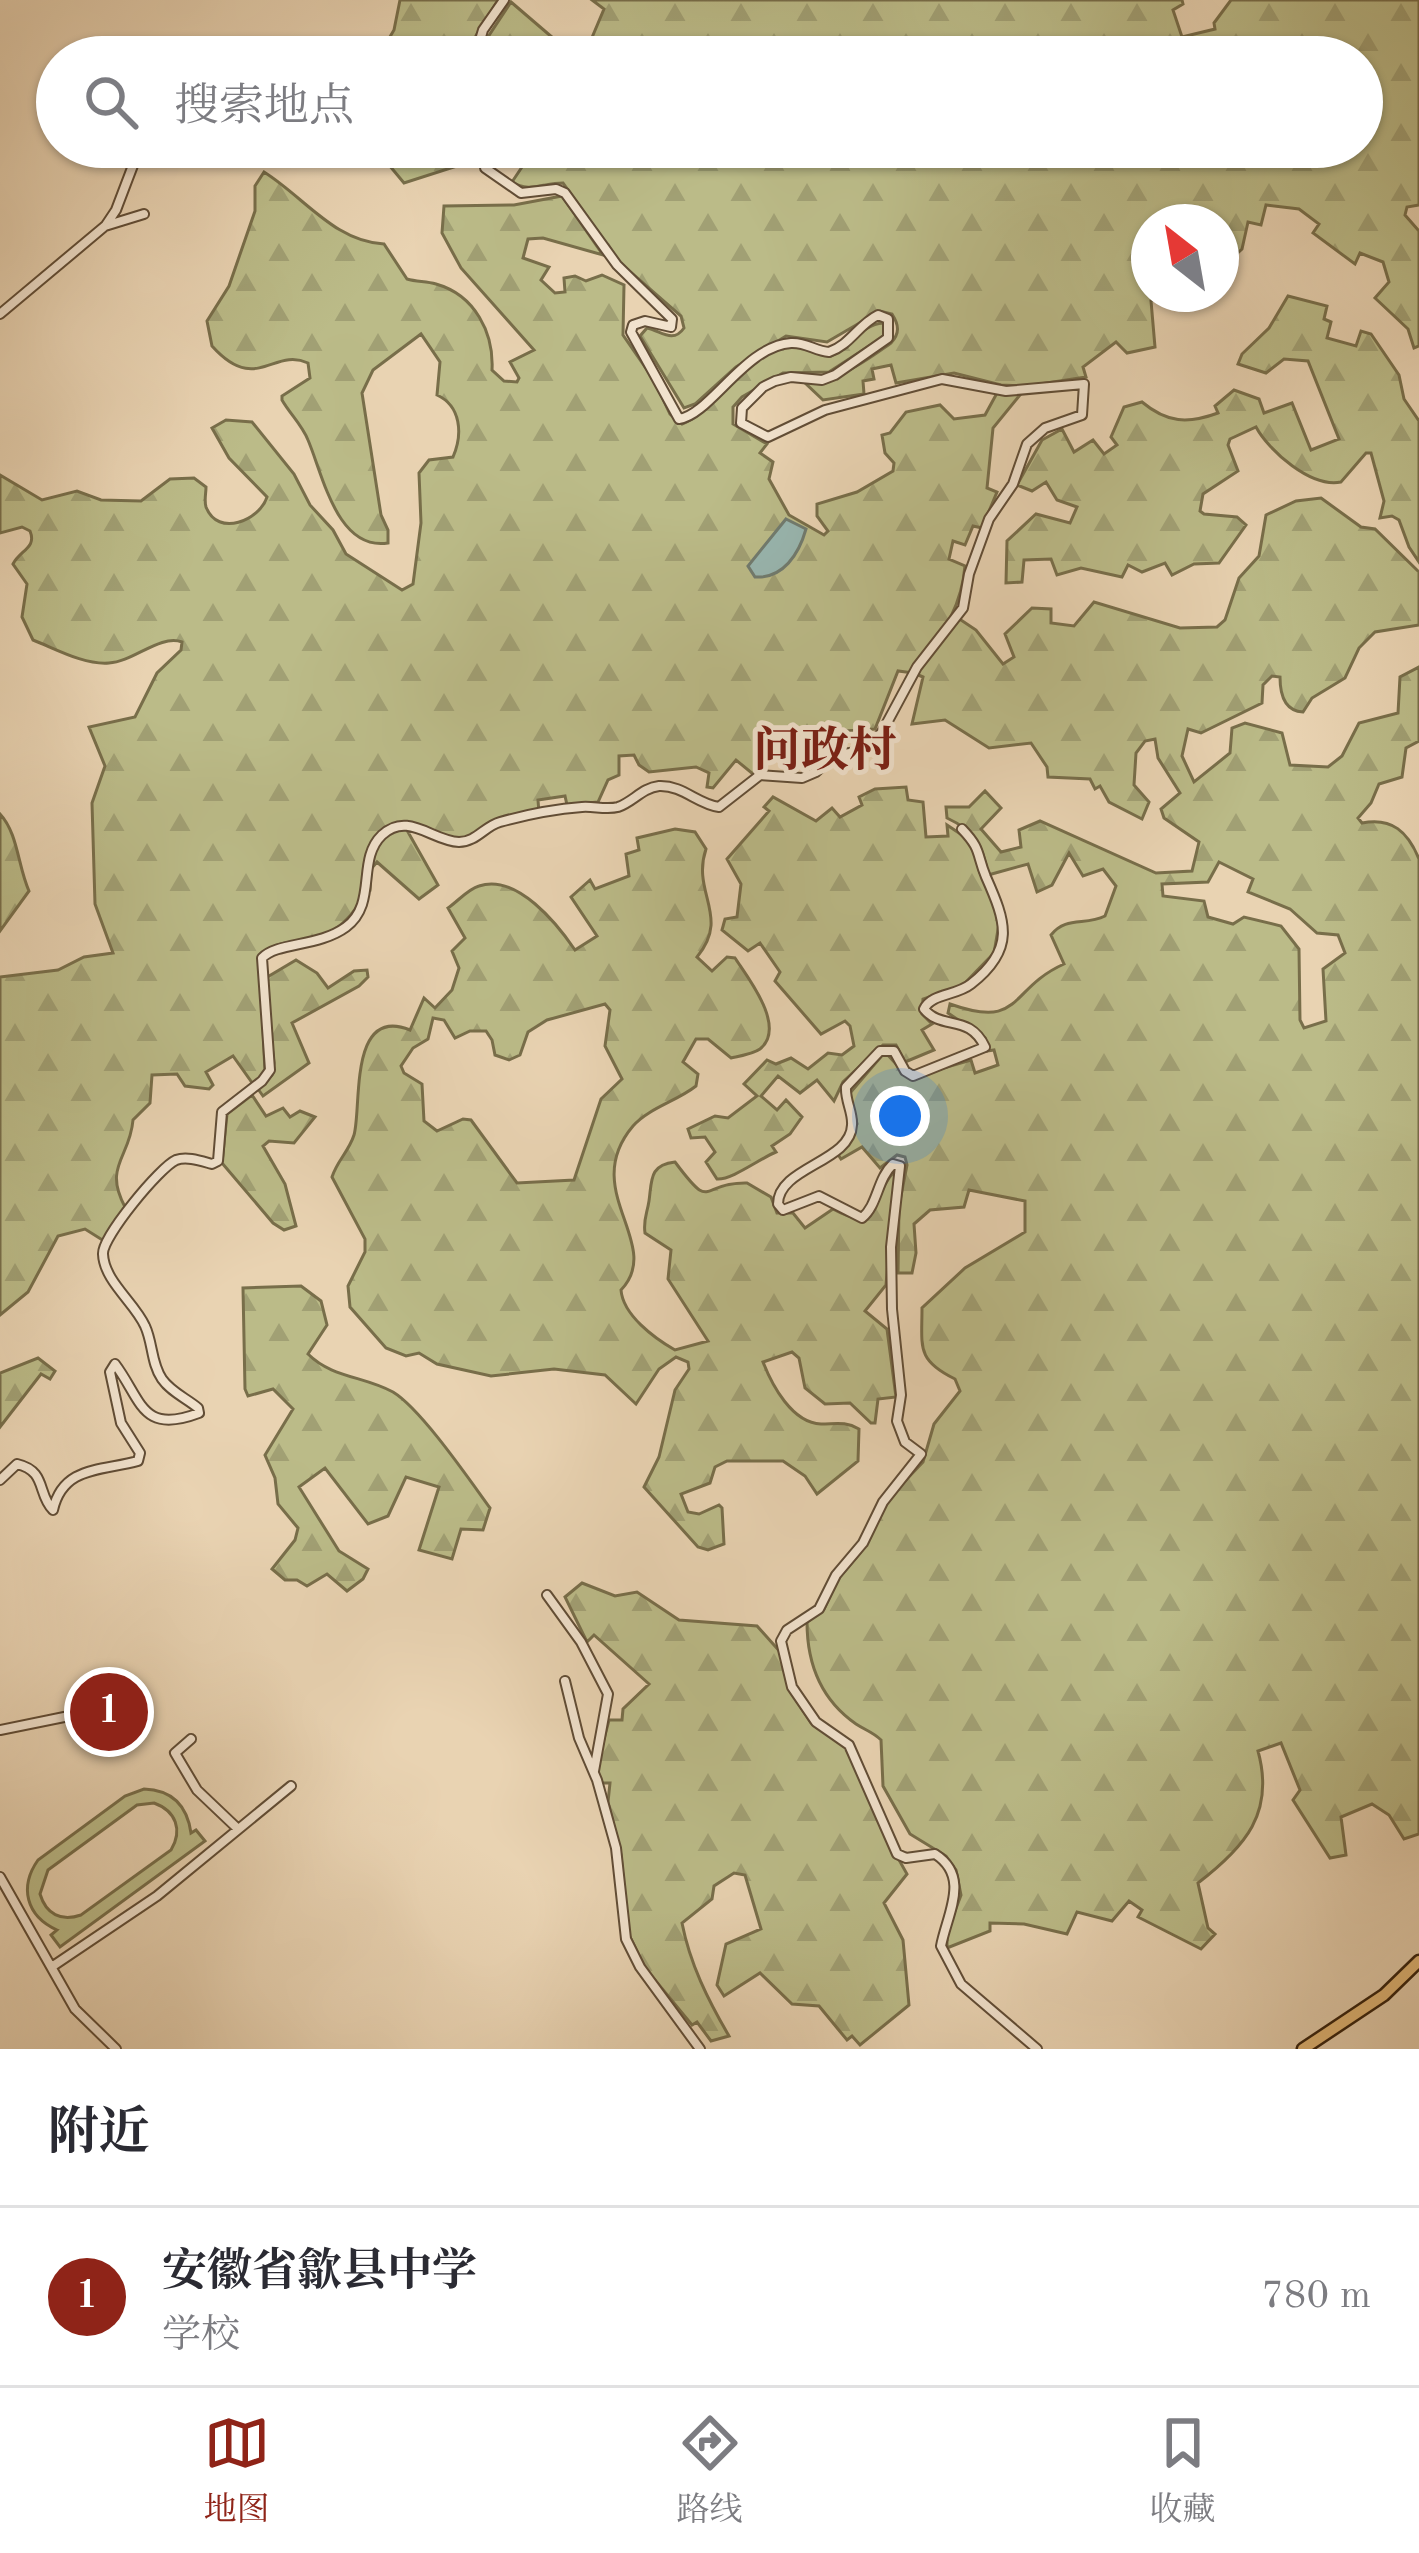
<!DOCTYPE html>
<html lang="zh">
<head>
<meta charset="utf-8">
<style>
	body { margin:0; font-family:"Old Standard TT","Noto Serif SC",serif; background:#f2f2f3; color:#2b2b33 }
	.compass { position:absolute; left:1131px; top:204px; width:108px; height:108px; border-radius:50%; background:#fff; box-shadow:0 3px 9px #0004; rotate:329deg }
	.you { position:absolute; left:900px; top:1116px; width:42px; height:42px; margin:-30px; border:9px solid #fff; border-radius:50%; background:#1a73e8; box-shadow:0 0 0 18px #1a73e833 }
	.badge { display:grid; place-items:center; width:78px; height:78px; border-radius:50%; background:#8f2418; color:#fff; font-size:39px; font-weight:700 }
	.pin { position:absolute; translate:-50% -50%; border:6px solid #fff; box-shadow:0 3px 12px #0006 }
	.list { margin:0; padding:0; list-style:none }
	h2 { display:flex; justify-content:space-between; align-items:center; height:156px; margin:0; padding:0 48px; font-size:51px }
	h2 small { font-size:39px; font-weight:400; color:#7c7c81 }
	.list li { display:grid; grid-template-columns:78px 1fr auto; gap:36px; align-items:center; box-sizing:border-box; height:180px; padding:0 48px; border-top:3px solid #e1e1e2 }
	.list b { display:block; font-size:45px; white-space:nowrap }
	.list p { margin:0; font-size:39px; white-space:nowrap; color:#7c7c81 }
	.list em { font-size:39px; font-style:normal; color:#7c7c81 }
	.icon { flex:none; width:66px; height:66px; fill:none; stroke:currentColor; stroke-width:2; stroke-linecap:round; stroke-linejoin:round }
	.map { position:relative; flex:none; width:1419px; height:2049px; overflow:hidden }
	.search { position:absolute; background:#fff; box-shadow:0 3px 9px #0004; left:36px; right:36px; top:36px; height:132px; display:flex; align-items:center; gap:30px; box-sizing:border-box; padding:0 42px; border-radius:66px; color:#7c7c81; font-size:45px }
	.sheet { height:336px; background:#fff }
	nav { display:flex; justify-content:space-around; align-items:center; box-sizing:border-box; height:168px; border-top:3px solid #e1e1e2; background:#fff; font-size:33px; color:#7c7c81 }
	nav a { display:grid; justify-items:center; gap:6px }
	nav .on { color:#8f2418 }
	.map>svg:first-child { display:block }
	.green { fill:#bb8; stroke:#786e4a; stroke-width:3; fill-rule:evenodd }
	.forest { fill:url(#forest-firs); stroke:#786e4a; stroke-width:3; fill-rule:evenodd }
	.water { fill:#98b7b1; stroke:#707b6f; stroke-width:3 }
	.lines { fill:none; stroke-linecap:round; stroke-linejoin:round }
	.minor-casing { stroke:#614d36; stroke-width:12 }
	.primary-casing { stroke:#34200c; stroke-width:15 }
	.minor { stroke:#f1e2cd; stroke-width:8 }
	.primary { stroke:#e4ba79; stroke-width:10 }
	.labels { text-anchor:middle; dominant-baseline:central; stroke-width:10; stroke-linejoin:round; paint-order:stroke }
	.quarter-label { font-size:48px; font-weight:bold; fill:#7a1f14; stroke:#f1e2cd }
</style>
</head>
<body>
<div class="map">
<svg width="1419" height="2049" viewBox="0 0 1419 2049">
	<defs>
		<pattern id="forest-firs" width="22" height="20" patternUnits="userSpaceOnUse" patternTransform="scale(3)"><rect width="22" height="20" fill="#bb8"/><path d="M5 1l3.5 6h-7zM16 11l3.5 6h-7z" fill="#a1a074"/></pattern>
	</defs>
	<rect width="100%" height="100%" fill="#e9d3b2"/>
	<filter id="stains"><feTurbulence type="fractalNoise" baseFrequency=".00167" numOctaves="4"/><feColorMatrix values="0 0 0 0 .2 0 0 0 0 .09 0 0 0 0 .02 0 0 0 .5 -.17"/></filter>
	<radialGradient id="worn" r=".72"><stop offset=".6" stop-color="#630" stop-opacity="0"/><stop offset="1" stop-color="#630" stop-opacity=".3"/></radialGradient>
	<path class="green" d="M144,1789C172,1790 187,1805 191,1833L196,1830L205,1841L60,1947L51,1935L57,1930C26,1916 19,1887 38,1860L125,1796ZM154,1803C176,1811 183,1830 171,1850L81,1915C61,1922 46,1914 40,1894L48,1870L137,1805Z"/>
	<path class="forest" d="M400,0H498L469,47L467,57H378L394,30Z
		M592,0H1182L1183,4L1173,10L1182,37L1215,29L1214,23L1231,0H1419V205L1407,207L1405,215L1419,231V346L1414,348L1408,329L1375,298L1389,282L1383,262L1360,253L1355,264L1313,233L1319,224L1299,209L1266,205L1261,225L1248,222L1242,249L1230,260L1221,258V222H1149V294H1179L1151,301L1155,347L1127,353L1116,342L1083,367L1086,377L1027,386L1001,385L954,373L896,383L891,365L872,369L874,379L863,381L864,394L823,400L802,380C840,381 861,364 891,343C900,333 899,325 892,314L880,311L827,342L786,336L736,367L695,404L684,408L640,336L647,328C661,331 673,344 684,328L681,316L620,263L563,183C543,183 529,193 512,182L522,167L501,153L534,147H1362V57H606L588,47L604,9Z
		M511,2L553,38L546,54L552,57H480L486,40Z
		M374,147H430L457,166L404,183Z
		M264,172C304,197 335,242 384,244L407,279C417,282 426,281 436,284C475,295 494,333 492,370L504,381L517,382L519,378L510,362L534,350L461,268L442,233L444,206L514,205L562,196L603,255L543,238L528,239L523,258L549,267L541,280L555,293L565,292L564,278L575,276L586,281L602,275L624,285L623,335L654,380L670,414L682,424C719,410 750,344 794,346C807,347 818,356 831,356C851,347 862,324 883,323L886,326L883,337L829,372L783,373L742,397L733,407V424L767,444L760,453L773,462L769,479L789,515L824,535L828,531L817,516V504L857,492L893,471L894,463L885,453L882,435L890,433L906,412L940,405L954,419L985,415L997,393L1020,395L993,428L987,488L997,492L982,528L973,526L965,545L953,541L949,559L965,566C961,613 939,636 913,673L898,671L875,729L801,734L802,745L765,750V769L753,774L736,760L713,788L707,787L709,773L696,767L649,772L639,765L634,755L619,756V775L608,780L598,802L567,805L565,796L538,800L539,813L493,827L476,841L460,845L416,830L408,832L438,885L419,899L377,862L371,869L370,890H366C333,962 281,926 260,958L265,1073L253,1084L233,1056L206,1072L213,1085L209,1089L185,1086L177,1074L152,1075L150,1103L133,1120C130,1158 103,1166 125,1207L104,1241L85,1229L58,1236L28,1292L0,1315V977L58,970L84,957L113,953L95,904L92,803L105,766L89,727L135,717L157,673L181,650L182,642C160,634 133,662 109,663C84,665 56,649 33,640L22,617L27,584L13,564C20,550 37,548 30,531L22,527L0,533V475L42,500L77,491L101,500L141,501L170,479L194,478L206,487C206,494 204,500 206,507C218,538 260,520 267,497L229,458L212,428L226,420L252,422L294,474L310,505L333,530L346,554L402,590L413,584L421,523L419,473L429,460L453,457C463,434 461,406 437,395L440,362L421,334L373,370L362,393L381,515L388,530V543C337,551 323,475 308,440C302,425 290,414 282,400V396L310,378L308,363C273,347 256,395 212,346L207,321L229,286L255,211V186Z
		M1288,296L1327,306L1324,319L1331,322L1327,338L1356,346L1361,331L1371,334L1399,375L1404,399L1419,421V562L1409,547L1399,520L1392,516L1380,518L1384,501L1371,453H1366L1341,482C1311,488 1269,451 1256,427L1230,439L1228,445L1238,471L1203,494L1200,511L1204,514L1237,517L1246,525L1219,563L1194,564L1172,575L1165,563L1142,572L1128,565L1122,577L1081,568L1057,575L1051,559L1024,560L1022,582L1006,583L1007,541L1036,514L1070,523L1077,507L1057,500L1046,482L1032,491L1017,485L1042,440L1062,429L1074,452L1093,440L1104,454L1117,445L1111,437L1124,407L1142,402C1167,423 1188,424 1218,413L1215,406L1234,390L1259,399L1264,413L1292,403L1311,450L1339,439L1308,361L1284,359L1266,373L1238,364L1242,354L1269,328Z
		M1321,498L1361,527L1375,529L1419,572V625L1375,632L1359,648L1345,678L1312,698L1303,712C1284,711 1280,694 1280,677L1272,676L1263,685L1262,703L1201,733L1188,729L1182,756L1194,782L1230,753L1232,728L1245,723L1282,733L1290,765L1328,767L1342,756L1359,723L1398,713L1400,677L1419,667V741L1406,748L1402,777L1379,784L1371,803L1358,818L1362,823C1392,817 1408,832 1419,859V1834L1404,1839L1389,1815L1372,1804L1341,1817L1346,1855L1330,1858L1293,1800L1300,1790L1281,1743L1258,1751C1275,1813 1245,1847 1198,1883L1208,1928L1215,1934L1201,1949L1138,1917L1142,1910L1129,1901L1112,1921L1077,1912L1067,1934L1024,1924L990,1923V1931L947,1948V1932L961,1895L956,1870L946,1856L910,1834L883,1786L881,1740C873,1732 865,1730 856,1724C820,1699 807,1663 807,1622L824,1609L838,1579L860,1553L887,1500L923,1462L934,1424L960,1391L955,1379C916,1360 922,1347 922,1308L965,1268L1025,1232V1201L969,1190L964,1207L930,1210L914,1224L916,1253L912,1273H898L899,1206L907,1165L905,1157L897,1155L880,1168L862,1147L841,1159L837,1153L857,1124L850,1093L885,1052L909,1078L971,1060L975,1073L998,1065L994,1050L987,1051L985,1038L948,1013L950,1004C1023,1030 1008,989 1064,964L1051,935C1066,916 1085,926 1105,916L1116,886L1103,869L1083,876L1069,853L1052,885L1037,892L1028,864L988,875C983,845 975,831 947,818L946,807H969L985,791L1001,808L981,829L1001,852L1021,847L1019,830L1040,821L1156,873L1192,871L1199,842L1164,818L1161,809L1180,793L1158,758L1155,739L1145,741L1136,753L1134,785L1149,802L1142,819L1109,802L1100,786L1095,789L1090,779L1048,777L1047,767L1031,743L989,748L945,720L912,724L923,677L916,674L958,618L976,630L1003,664L1014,657L1005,634L1032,608L1051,609V623L1074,626L1094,602L1180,628L1217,627L1225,620L1239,578L1259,556L1266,515L1296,501ZM1219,862L1253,879L1248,892L1290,909L1317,933L1338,935L1345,953L1323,969L1326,1021L1304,1028L1300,1020L1299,949L1281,926L1244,917L1233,924L1208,917L1204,901L1163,896L1162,884L1208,882Z
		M906,787L908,800L923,802L926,837L948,836L947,825L971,841L980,873L1001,912L994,953L962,986L923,999L922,1014L932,1024L922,1030L934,1050L905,1062L896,1045H883L843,1082L834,1101L817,1080L800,1093L778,1076L761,1096L777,1110L786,1100L802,1117L790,1134L772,1146L776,1152C759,1159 732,1180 717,1179L706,1162L715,1152L705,1137L691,1138L688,1129L715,1116L728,1118L757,1096L744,1084L767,1060L776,1064L791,1058L808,1069L828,1053L842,1055L854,1046L850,1026L845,1021L821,1034L775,981L780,972L760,943L748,951L722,930L725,919L737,917L741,884L727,859L769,811L764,807L773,797L816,821L832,808L840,817L862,805L859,797L875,789Z
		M0,814C18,833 18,867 29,891L0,931Z
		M675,829L695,832L706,849C691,893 731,916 697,957L712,971L727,957L735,958C748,978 787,1027 760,1049C753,1054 740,1056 731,1058L708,1039H696L683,1062L698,1074L696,1086C677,1101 649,1108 633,1126C578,1191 665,1244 621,1290C623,1315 654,1338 675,1350L708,1341L668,1279L671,1250L645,1233C643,1220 647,1214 649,1201C652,1180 649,1165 675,1162C714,1214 698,1182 747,1183L771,1197L777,1213H793L805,1228L833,1209C884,1237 868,1197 896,1170L886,1285L865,1311L887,1329L896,1397L878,1399L875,1423H871L850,1403L825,1404L805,1388L799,1358L792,1352L763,1362C772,1385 792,1423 821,1424C836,1424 845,1421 859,1429L858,1461L817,1494L805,1476L783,1461H727L715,1467L710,1483L681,1494L688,1512L699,1514L719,1505L722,1508L724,1544L708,1550L698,1547L644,1487L659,1457L675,1390L689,1369L688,1362L676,1357L659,1369L636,1404L605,1375L554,1369L491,1376L437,1364L419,1353L406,1356L386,1348L350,1307L348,1286L365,1252V1239L332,1177C337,1161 349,1151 354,1135C362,1108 348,1005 410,1030L424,998L435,1008L452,990L459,968L452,951L465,938L448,908C457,902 468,889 479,886C517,873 558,925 575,950L597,936L571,897L590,880L595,889L629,876L626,854L639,850L637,838ZM605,1004L610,1010L605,1046L622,1079L601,1099L574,1180L517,1183L471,1120L463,1119L437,1131L424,1121L422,1084L404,1073L401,1066L413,1048L428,1039L433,1018L444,1020L455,1038L470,1031H486L492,1040L495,1055L509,1060L520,1055L528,1032L547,1020Z
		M296,960L317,973L328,988L354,971L367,970L368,977L359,986L292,1023L309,1063L263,1096L258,1089L272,1075L274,1063L264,979Z
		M252,1095L266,1116L283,1108L290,1117L300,1111L315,1117L294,1143L269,1141L263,1146L285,1184L296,1226L284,1230L273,1223L222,1163L227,1114Z
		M301,1286L321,1301L327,1325L308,1354C332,1378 364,1376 393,1392C421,1409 469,1479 490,1508L483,1530L461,1529L452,1559L419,1550L439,1487L406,1477L388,1516L368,1524L325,1468L299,1487L339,1551L368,1569L363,1579L347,1591L327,1574L307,1586L297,1580H285L272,1569L295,1540L298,1528L278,1504L275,1478L265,1455L293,1409L273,1389L248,1396L245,1389L243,1288Z
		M38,1358L55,1371L50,1379L41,1374L0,1427V1373Z
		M582,1583L615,1596L637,1592L679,1620L757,1626L782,1654L789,1689L811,1723L844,1745L875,1804L881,1828L907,1874L884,1903L903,1940L909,2005L860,2045L852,2036L847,2040L819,2006L792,2004L760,1973L724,1996L717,1985L726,1944L761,1929L745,1875L734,1873L714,1886L712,1899L682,1923C690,1964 708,2000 729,2036L711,2041L697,2022L692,2025L645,1968L628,1933L621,1855L608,1802L610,1783H601L596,1769L609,1720H622L623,1709L649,1684L594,1635L587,1642L565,1597Z"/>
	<path class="water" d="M786,519L806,529C799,554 783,579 755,577L748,566Z"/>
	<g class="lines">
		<g class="minor-casing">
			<path id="minor" d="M475,57L483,30L504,0
				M522,147H527
				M106,225L116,210L140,147
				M0,314L105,226L144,214
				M962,829C982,850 976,853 986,877C1006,922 1016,949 971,984C956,996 932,993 924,1009C942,1031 969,1013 985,1047L913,1076L905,1071L894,1051H880L846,1087C845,1101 853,1112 852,1125C851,1162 778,1167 778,1204L783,1210L819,1196L862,1218C878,1205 877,1179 893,1164L900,1166L891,1247L892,1309L901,1395L897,1421L905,1442L921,1454L883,1502L863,1543L836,1575L819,1609L787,1630L781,1641L792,1687L816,1722L849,1745L897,1854L906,1858L935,1854C971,1877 947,1914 941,1946L961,1984L1037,2049
				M0,1480L17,1464C47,1471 37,1494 53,1510C63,1466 101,1471 138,1461L140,1453L121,1423L110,1372L115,1364C142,1400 141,1435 199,1413L198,1408C186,1398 171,1392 162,1379C151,1363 153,1343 145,1326C135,1303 104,1281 103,1254C102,1237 160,1167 176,1160C187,1156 201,1161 212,1164L218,1161L222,1112L262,1081L270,1070L262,958C277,942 319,947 346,927C378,903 356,860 382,835C408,811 432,841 459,842C476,842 485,826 500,822C525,815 556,809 582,807C593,806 607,810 618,807C633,802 642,788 659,786C683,785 697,804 719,807L760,775L802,778L816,772L833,756L867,750L882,732L917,667L963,608L969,574L989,519L1013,484L1027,444L1045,428L1082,415L1084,384L1006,391L942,379L825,410L768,437L741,423L742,408L763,387L775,381L791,377L822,380L835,375L888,338V319L878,315C858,325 850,345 829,352C815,351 806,342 791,343C745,346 710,415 679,419L631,332L633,325L645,321L671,327L672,319L617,265L565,193L556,189L521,193L485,168V156L506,147
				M547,1595L581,1642L608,1694L594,1771
				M565,1681L579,1738L597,1780L616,1848L626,1939L640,1967L700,2049
				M0,1730L74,1715
				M191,1739L175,1753L197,1790L238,1829
				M0,1877L75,2009L116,2049
				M53,1966L157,1896L291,1786"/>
		</g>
		<g class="primary-casing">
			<path id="primary" d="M1303,2049L1384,1995L1419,1961"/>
		</g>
		<use href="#minor" class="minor"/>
		<use href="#primary" class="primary"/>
	</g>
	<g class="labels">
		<g class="quarter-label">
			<text x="825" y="753">问政村</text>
		</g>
	</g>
	<rect width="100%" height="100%" filter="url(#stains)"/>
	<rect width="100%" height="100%" fill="url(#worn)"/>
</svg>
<svg class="compass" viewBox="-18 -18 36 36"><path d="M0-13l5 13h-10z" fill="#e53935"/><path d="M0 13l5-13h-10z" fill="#7c7c81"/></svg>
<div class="you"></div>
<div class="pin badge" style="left:109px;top:1712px">1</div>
<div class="search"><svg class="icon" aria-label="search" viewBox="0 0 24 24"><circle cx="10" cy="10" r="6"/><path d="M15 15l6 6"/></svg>搜索地点</div>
</div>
<section class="sheet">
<h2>附近<small></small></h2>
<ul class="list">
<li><span class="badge">1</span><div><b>安徽省歙县中学</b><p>学校</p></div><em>780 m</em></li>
</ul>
</section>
<nav>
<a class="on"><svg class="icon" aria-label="map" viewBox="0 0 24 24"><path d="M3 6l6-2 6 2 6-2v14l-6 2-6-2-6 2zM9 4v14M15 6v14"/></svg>地图</a>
<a><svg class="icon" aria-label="directions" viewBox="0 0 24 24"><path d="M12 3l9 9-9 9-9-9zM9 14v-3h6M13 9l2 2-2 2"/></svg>路线</a>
<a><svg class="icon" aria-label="saved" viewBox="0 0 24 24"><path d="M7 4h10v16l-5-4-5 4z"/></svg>收藏</a>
</nav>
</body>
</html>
